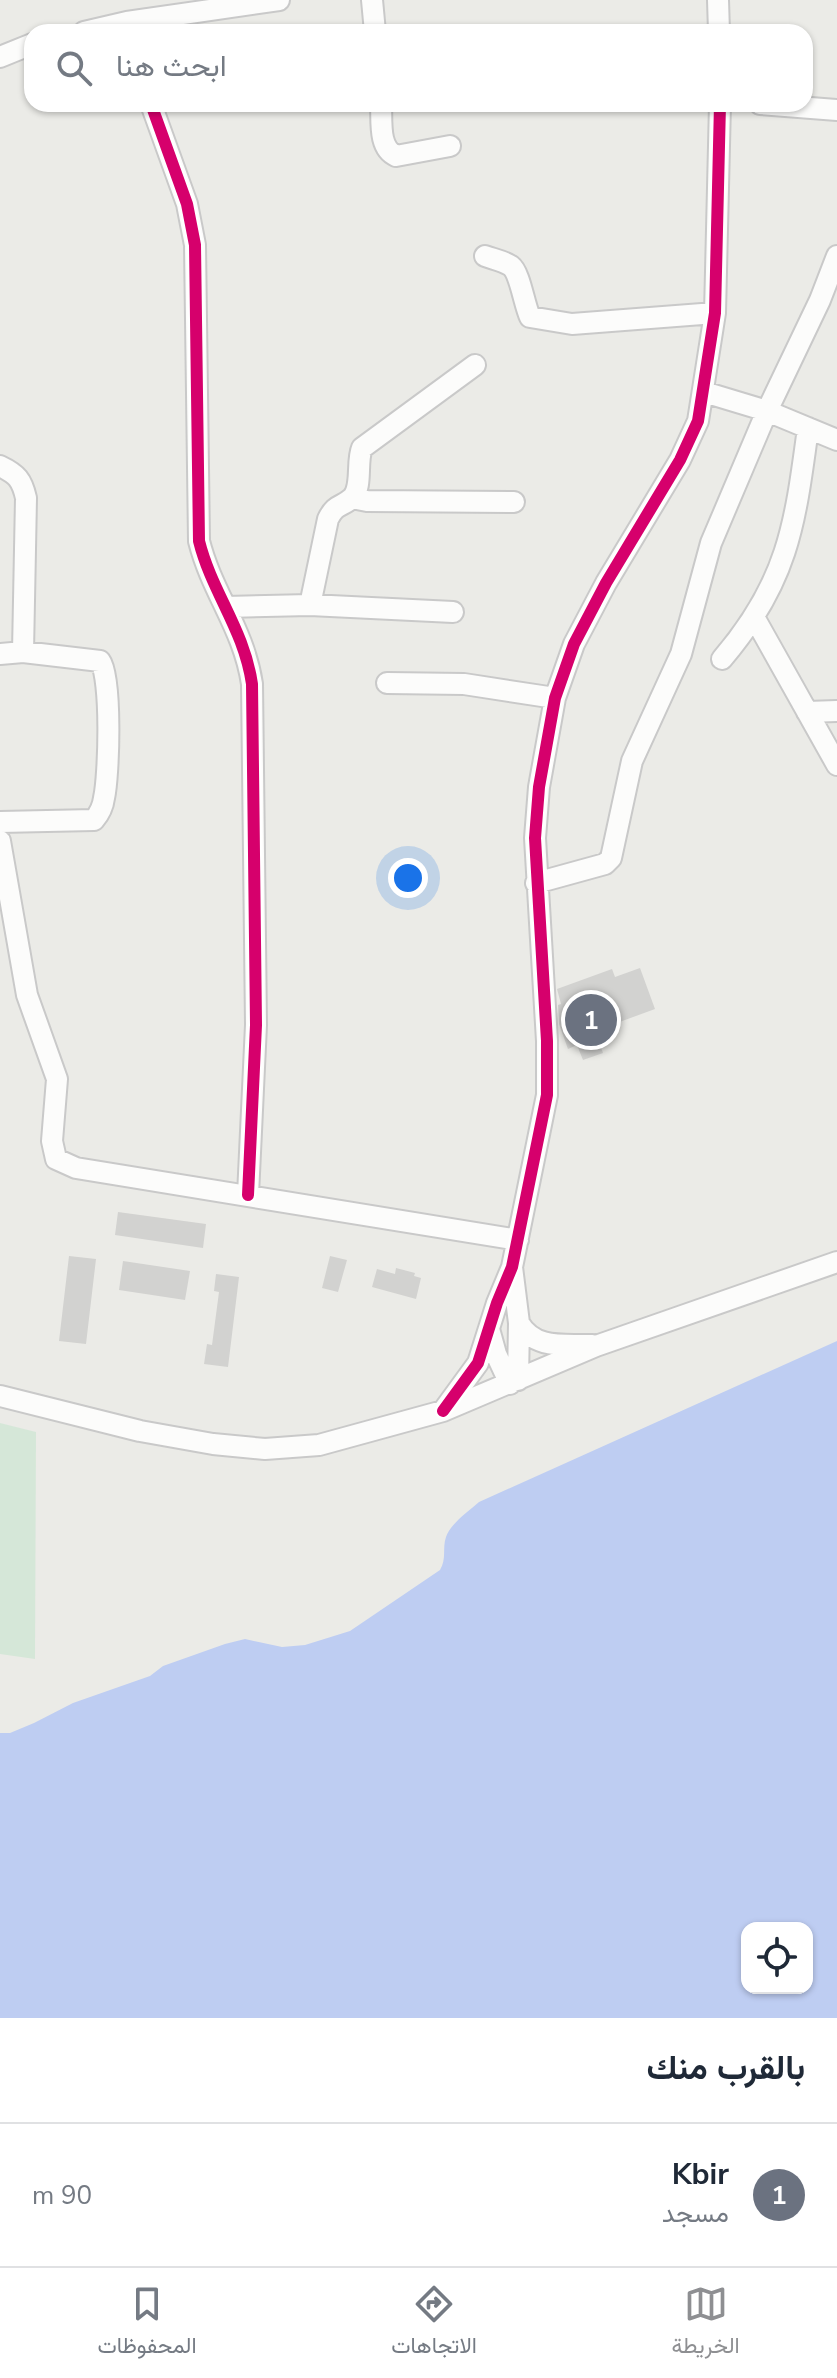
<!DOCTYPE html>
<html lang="ar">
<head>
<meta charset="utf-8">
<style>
	body { margin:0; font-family:"Nunito Sans",Vazirmatn,sans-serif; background:#f2f2f3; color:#1f2937; direction:rtl }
	.controls { position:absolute; right:24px; bottom:24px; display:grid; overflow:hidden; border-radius:16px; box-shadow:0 2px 6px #0004 }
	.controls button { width:72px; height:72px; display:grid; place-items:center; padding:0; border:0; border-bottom:2px solid #e0e1e3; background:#fff; color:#1f2937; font:40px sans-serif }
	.you { position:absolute; left:408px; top:878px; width:28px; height:28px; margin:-20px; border:6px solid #fff; border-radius:50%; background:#1a73e8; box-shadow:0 0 0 12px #1a73e833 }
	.badge { display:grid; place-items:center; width:52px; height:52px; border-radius:50%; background:#8e8f92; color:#fff; font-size:26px; font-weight:700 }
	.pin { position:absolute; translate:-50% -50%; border:4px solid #fff; box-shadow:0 2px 8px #0006 }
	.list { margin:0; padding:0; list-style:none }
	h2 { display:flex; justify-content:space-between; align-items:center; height:104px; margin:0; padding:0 32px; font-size:34px }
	h2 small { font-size:26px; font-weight:400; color:#747a83 }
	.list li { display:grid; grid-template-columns:52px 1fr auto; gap:24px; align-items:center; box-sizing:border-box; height:144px; padding:0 32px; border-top:2px solid #e0e1e3 }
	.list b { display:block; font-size:30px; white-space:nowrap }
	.list p { margin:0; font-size:26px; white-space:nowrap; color:#747a83 }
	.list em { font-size:26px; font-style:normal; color:#747a83 }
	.icon { flex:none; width:44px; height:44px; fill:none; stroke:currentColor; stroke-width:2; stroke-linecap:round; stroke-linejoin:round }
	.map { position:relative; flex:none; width:837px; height:2018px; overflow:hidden; direction:ltr }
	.search { position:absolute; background:#fff; box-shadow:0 2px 6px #0004; left:24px; right:24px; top:24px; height:88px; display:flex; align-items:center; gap:20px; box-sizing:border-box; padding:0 28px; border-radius:24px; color:#747a83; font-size:30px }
	.sheet { height:248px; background:#fff }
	nav { display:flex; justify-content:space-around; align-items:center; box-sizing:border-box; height:112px; border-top:2px solid #e0e1e3; background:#fff; font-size:22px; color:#747a83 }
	nav a { display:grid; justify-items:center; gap:4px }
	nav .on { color:#8e8f92 }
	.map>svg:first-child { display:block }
	.green { fill:#d5e7d8 }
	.water { fill:#becdf2; fill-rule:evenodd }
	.building { fill:#d2d2d0 }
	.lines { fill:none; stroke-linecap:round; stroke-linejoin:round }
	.minor-casing { stroke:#c9c9c9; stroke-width:24 }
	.minor { stroke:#fcfcfb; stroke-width:20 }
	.cycleway-casing { stroke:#fff; stroke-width:17 }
	.cycleway { stroke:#d6006c; stroke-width:12 }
</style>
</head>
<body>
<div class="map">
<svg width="837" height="2018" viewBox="0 0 837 2018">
	<rect width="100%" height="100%" fill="#ebebe7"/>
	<path class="green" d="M0,1423L36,1432L35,1659L0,1654Z"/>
	<path class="water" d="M837,1341V2018H0V1733H10L34,1723L73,1703L150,1676L163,1666L225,1644L245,1639L282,1647L305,1645L350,1631L440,1570C447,1558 442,1549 446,1537C450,1524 469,1511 479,1502ZM747,1928H807V1988H747Z"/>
	<path class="building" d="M640,968L655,1009L595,1031L603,1053L583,1060L577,1045L568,1049L559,1024L558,1005L561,1004L557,989L612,969L615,977Z
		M118,1212L206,1224L203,1248L115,1235Z
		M69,1256L96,1259L86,1344L59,1341Z
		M330,1256L347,1260L338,1292L322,1288Z
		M123,1261L190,1271L185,1300L119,1290Z
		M396,1268L415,1273L414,1276L421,1278L416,1299L372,1287L377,1269L395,1274Z
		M216,1274L239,1277L228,1367L204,1364L207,1344L212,1345L219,1292L214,1291Z"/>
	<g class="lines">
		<g class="minor-casing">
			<path id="minor" d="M372,0L375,32
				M718,0L719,32
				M84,32L127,22L279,0
				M0,57L32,44
				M151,104L187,204L195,245L199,541C212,593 244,629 252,684L256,1025L248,1195
				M381,104C382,121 378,148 396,156L450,146
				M760,104L837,110
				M485,256C493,259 504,261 511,266C520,273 524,304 530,317L572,324L715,313
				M704,392L767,411L820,300L837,256
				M0,466C17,474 22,480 26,498L23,652
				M352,498L367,501L514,502
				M310,605L328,519C336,503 341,508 352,498C363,487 356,462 362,448L475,365
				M226,607L310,605L453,612
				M754,617L837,765
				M0,654L23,652L100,661C112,677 109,776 104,798C103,806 100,813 94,820L0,822
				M722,659C788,582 795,525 808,428
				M387,683L464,684L555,698
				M807,712L837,711
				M0,841L27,995L57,1079L52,1141L56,1159L76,1168L518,1240
				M536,883L605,864L611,858L632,761L681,654L711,543L767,411L837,440
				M512,1267L519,1323L518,1380
				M519,1323C535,1350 564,1344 592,1345
				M489,1329L496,1354L510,1384
				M0,1396L140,1431L213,1444L265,1449L319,1445L443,1411L596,1346L837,1262
				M443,1411L478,1363L497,1303L512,1267L547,1095V1041L535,838L539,787L555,698L574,644L606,583L680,460L698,421L715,313L720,104"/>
		</g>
		<use href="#minor" class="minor"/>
		<g class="cycleway-casing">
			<path id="cycleway" d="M151,104L187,204L195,245L199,541C212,593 244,629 252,684L256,1025L248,1195
				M443,1411L478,1363L497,1303L512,1267L547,1095V1041L535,838L539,787L555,698L574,644L606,583L680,460L698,421L715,313L720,104"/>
		</g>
		<use href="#cycleway" class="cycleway"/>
	</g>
</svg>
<div class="controls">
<button><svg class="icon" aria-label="locate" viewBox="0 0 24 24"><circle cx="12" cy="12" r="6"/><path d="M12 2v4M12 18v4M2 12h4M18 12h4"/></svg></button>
</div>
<div class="you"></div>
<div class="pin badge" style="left:591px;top:1020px;background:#6b7280">1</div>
<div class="search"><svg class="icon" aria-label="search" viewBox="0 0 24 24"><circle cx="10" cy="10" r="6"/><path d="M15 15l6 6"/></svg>ابحث هنا</div>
</div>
<section class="sheet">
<h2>بالقرب منك<small></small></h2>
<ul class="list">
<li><span class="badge" style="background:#6b7280">1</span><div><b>Kbir</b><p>مسجد</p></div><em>90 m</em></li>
</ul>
</section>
<nav>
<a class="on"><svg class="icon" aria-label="map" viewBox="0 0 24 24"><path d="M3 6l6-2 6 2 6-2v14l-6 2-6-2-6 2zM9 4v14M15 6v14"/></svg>الخريطة</a>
<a><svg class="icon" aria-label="directions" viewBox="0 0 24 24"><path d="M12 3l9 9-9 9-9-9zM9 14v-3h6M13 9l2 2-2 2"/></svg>الاتجاهات</a>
<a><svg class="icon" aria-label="saved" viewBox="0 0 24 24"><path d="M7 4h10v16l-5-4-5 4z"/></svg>المحفوظات</a>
</nav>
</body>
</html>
